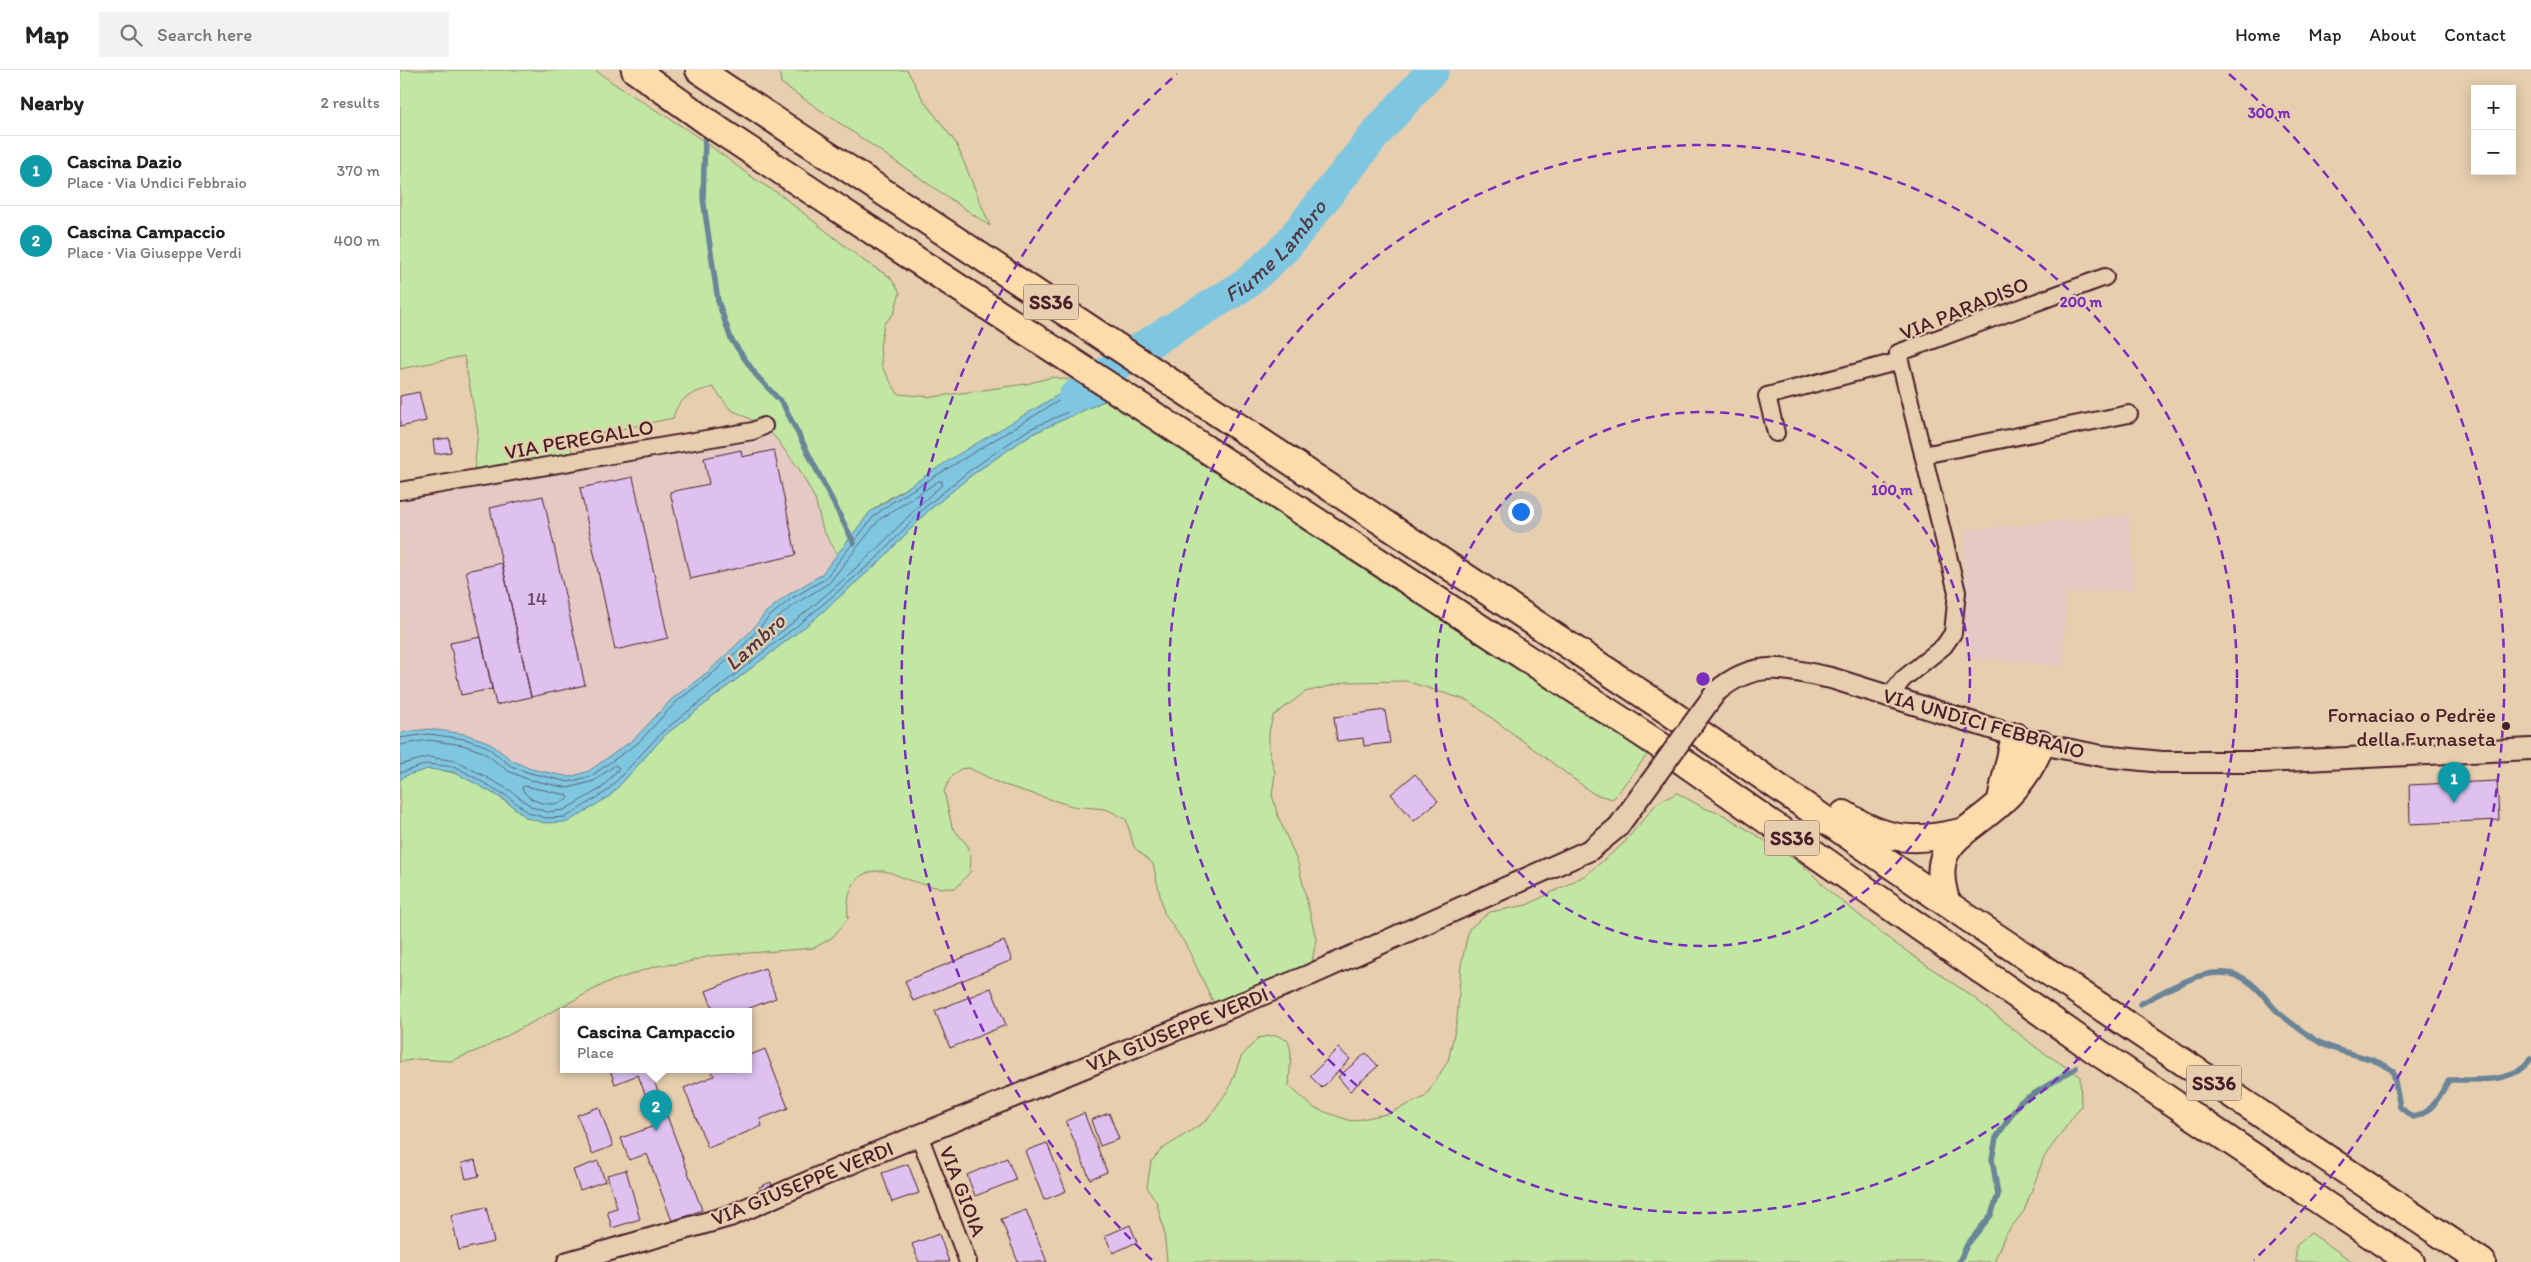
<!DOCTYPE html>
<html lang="en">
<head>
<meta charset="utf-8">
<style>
	body { margin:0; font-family:Itim,sans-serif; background:#f2f2f2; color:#222 }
	.controls { position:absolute; right:15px; top:15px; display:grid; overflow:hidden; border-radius:0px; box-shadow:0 2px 12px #0003 }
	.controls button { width:45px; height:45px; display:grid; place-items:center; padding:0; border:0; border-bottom:1px solid #e0e0e0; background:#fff; color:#222; font:25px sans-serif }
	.you { position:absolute; left:1120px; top:441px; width:18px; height:18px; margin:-12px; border:4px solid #fff; border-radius:50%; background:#1a73e8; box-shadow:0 0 0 8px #1a73e833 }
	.badge { display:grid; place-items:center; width:32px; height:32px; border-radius:50%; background:#4a1f2b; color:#fff; font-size:16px; font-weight:700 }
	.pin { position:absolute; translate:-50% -41px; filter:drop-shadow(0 1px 2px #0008) }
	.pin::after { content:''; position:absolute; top:26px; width:18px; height:15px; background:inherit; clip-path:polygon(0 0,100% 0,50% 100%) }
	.popup { position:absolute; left:160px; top:938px; width:192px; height:65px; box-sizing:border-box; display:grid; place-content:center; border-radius:0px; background:#fff; filter:drop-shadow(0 1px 4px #0005); font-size:16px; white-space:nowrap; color:#767676 }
	.popup b { font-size:19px; color:#222 }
	.popup::after { content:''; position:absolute; left:50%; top:100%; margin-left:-10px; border:10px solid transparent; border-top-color:#fff }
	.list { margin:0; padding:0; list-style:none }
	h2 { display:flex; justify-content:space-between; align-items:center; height:65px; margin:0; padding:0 20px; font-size:21px }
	h2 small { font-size:16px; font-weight:400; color:#767676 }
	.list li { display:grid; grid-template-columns:32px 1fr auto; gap:15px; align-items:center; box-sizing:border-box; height:70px; padding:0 20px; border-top:1px solid #e0e0e0 }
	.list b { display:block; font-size:19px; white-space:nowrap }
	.list p { margin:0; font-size:16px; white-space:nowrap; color:#767676 }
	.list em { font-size:16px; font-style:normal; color:#767676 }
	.icon { flex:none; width:28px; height:28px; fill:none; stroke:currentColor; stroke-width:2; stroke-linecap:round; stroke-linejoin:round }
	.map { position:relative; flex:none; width:2131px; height:1192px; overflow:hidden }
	header { display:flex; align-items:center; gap:30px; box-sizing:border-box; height:70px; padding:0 25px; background:#fff; border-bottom:1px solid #e0e0e0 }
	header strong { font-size:24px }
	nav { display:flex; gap:28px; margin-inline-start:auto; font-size:18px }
	.search { width:350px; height:45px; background:#f2f2f2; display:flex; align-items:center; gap:12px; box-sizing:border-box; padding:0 18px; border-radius:0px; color:#767676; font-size:19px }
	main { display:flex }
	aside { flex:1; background:#fff }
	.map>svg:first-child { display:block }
	.built { fill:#e4cac2 }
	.green { fill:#c1e7a2; stroke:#868366 }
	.water { fill:#7fc7e0; stroke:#6a8498 }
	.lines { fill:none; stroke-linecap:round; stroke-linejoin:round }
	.shore { stroke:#5f6273; stroke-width:1 }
	.stream { stroke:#6a8498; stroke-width:5.5 }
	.river { stroke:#7fc7e0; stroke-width:32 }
	.building { fill:#dec1ef; stroke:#4a1f2b }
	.minor-casing { stroke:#4a1f2b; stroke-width:20 }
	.tertiary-casing { stroke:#4a1f2b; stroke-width:24 }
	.trunk-casing { stroke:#4a1f2b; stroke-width:30 }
	.minor { stroke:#e6ceae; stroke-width:16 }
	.tertiary { stroke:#e6ceae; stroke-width:20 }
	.trunk { stroke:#fddcac; stroke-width:26 }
	.tertiary-bridge-casing { stroke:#4a1f2b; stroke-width:24; stroke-linecap:butt }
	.tertiary-bridge { stroke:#e6ceae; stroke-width:20 }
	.ring { fill:none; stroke:#7b2cbf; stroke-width:2.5; stroke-dasharray:9 6 }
	.poi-dot { fill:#4a1f2b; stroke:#e6ceae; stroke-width:2 }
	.labels { text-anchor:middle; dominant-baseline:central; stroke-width:4.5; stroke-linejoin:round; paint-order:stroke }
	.number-label { font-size:19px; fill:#6f485c }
	.shield { fill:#e6ceae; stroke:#795452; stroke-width:1 }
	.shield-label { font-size:20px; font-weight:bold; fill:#4a1f2b }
	.street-label { font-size:21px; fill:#4a1f2b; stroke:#e6ceae }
	.poi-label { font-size:21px; fill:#4a1f2b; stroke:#e6ceae; text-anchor:end }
	.water-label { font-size:22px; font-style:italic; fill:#523846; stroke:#e6ceae }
	.centre { fill:#7b2cbf; stroke:#e6ceae; stroke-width:2.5 }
	.ring-label { font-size:15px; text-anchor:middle; font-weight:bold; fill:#7b2cbf; stroke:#e6ceae; stroke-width:4.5; stroke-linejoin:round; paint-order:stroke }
</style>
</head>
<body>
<header>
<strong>Map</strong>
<div class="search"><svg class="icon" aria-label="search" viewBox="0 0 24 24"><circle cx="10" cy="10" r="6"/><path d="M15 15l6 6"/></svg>Search here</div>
<nav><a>Home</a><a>Map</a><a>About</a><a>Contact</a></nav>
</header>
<main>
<aside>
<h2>Nearby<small>2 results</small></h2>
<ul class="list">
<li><span class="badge" style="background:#0f9aa8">1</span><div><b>Cascina Dazio</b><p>Place · Via Undici Febbraio</p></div><em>370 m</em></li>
<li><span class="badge" style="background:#0f9aa8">2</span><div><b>Cascina Campaccio</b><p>Place · Via Giuseppe Verdi</p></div><em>400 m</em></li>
</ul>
</aside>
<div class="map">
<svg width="2131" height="1192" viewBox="0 0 2131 1192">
	<rect width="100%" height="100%" fill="#e6ceae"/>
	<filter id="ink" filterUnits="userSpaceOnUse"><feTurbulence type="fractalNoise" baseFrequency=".02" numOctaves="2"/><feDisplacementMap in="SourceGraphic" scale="10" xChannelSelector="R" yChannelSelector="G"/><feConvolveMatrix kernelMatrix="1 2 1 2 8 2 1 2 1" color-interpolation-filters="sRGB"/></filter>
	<g filter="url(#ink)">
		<path class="built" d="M364,356L399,399L415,429L423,460L438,485L421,505L389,524L365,543L352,560L309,601L272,629L234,669L189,701L170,707L131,699L113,691L88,672L65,664L29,659L4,662L0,658V421Z
			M1729,445L1735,519L1666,524L1663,597L1565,587L1564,460Z"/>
		<path class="green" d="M0,0H195C228,25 265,44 299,68C326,86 349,108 378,123L464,191L490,207L500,222L494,243L484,254L480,277L482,297L498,324L533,327L626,314L653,307L680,312L488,429L470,442L438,485L423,460L415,429L399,399L375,367L364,356L330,339L313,317C294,322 278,327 273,348L169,370L172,382L74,403L78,361L64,286L0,299Z
			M380,0H507L524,31L556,73L590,156L381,13Z
			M706,330L990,517L1136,607L1247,685L1213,729L1194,724L1069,631L1006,611L946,612L905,622L873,646L869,662V681L875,703L872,725L878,746L898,793L916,869L910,905L818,942L786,875L764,843L753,794L734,777L726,749L706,739L672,736L601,714L569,698L560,699L551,707L544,721L552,757L568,776L571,789L570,802L556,818C538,819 524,815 507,809C500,807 492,802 484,801C453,799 446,822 448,848L433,867L414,878L310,886L284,893L256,896L206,913L86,977L51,991L17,989L0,992V710C34,677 99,725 127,748L210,726L265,665L412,551L479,492L528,441L573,404L630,365Z
			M1277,723L1304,738L1324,745L1402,794L1430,822L1493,872L1573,927L1638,979L1680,1006L1681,1036L1644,1087L1624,1141L1605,1165L1595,1189L1596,1192H767L764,1161L757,1133L747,1117L751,1092L761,1080L806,1051L829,1019L841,987L858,968L876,965L888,971L891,982L889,1016L914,1038L951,1051L987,1044L1025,1027L1048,991L1057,951L1061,895L1069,859L1090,842L1127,835L1186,805L1223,774L1257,733Z
			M1911,1163L1953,1192H1896V1176Z"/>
		<path class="water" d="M680,312L706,330L630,365L573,404L528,441L479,492L412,551L265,665L210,726L168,752L145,753L127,748L105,730L54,702L28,699L5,706L0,710V665L4,662L29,659L65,664L88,672L113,691L131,699L170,707L189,701L234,669L272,629L309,601L352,560L365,543L389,524L421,505L470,442L557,385Z"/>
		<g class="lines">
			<path class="shore" d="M539,411H542V415C516,436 495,462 471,484C432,521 391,556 347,587L344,586V583L374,551L395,534L429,513L479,450Z
				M0,668L29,664L64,669L86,676L111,696L130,703L169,712L191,706L238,673L275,633L312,604L343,576L369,547L392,528L425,509L474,446L491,433L678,319L693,327L692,331L628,360L569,401L524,438L476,489L408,547L262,662L206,722L166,747L146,748L129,743L107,726L56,697L27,694L0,703
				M0,675L28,670L63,675L83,682L108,701L127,709L168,718L194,711L215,695L219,698L202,718L164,740L147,742L132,737L111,721L57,691L28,687L0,695
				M125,716L167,725L169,728C156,739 128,734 122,718Z"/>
			<path class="stream" d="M305,69L303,128L318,231L331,269L356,305L383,334L454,473
				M1740,934C1771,918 1820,885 1853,915C1863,923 1870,935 1879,943C1891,953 1906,964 1919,972C1943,986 1972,984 1993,1001L2000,1037L2012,1047C2032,1045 2039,1026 2049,1010C2078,1009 2112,1015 2131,989
				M1559,1192L1567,1175L1591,1145L1598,1125L1592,1089L1596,1068L1620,1032L1676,998"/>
			<path class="river" id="s1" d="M674,327L731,284L846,214L885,178L978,61L1033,0"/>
		</g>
		<path class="building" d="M19,322L26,351L0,357V326Z
			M49,368L51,382L35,384L33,370Z
			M341,380L342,387L374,380L396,485L290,509L270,422L309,414L304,388Z
			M233,407L268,568L215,580L180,418Z
			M143,426L185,615L131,627L90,438Z
			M102,493L131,627L96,635L66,501Z
			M81,567L92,619L61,625L50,573Z
			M985,640L990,673L964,676L963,668L937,671L934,647Z
			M1015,704L1038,731L1014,751L991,724Z
			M2097,711L2099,750L2010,754L2009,715Z
			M604,871L612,890L513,931L505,911Z
			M365,898L376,928L339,942H314L306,921Z
			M591,918L606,955L550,978L535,941Z
			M938,978L950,989L922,1018L910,1006Z
			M365,979L388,1038L360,1049L362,1056L308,1078L284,1018L314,1006L311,1000H348V986Z
			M966,983L978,996L950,1021L938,1007Z
			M210,1000H250L302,1140L272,1151L247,1084L229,1090L221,1068L257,1055L238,1005L215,1014Z
			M199,1037L213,1076L192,1084L177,1045Z
			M684,1043L707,1102L690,1109L666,1051Z
			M709,1043L719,1069L700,1076L691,1050Z
			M647,1073L666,1121L644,1130L625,1081Z
			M607,1088L616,1110L575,1126L567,1105Z
			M75,1090L79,1106L66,1109L62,1093Z
			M198,1091L205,1111L180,1120L173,1100Z
			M508,1094L519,1123L492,1132L482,1103Z
			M226,1100L240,1149L212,1158L207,1141L217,1138L207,1105Z
			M371,1112L372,1116L361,1120L359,1117Z
			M86,1137L94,1172L59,1180L51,1145Z
			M626,1140L647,1192H618L601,1149Z
			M730,1155L737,1172L713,1183L705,1166Z
			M539,1164L549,1192H519L512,1174Z"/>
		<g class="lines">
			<g class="minor-casing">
				<path id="minor" d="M1376,363L1367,326L1500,291
					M1523,385L1729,344
					M0,421L353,361L364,356
					M1489,627L1503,609L1544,576L1553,563L1557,522L1498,283L1705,207
					M519,1065L568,1192"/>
			</g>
			<g class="tertiary-casing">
				<path id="tertiary" d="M1316,622C1355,588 1385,599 1431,608L1641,674L1702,686L1762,692H1863L2131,679
					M168,1192L330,1146L461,1089L910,905L1190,780L1218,757"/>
			</g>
			<g class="trunk-casing">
				<path id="trunk" d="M235,0L319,60L498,178L1255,672L1699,983L2011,1192
					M299,0L1259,635L1565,846L2082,1192
					M1600,734L1615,666
					M1444,744C1486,771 1513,773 1561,762
					M1547,833C1527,773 1563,767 1600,733C1619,716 1632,698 1641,674"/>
			</g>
			<use href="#minor" class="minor"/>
			<use href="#tertiary" class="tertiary"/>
			<use href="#trunk" class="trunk"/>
			<g class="tertiary-bridge-casing">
				<path id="tertiary-bridge" d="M1218,757L1316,622"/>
			</g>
			<use href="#tertiary-bridge" class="tertiary-bridge"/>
		</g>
	</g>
	<g class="ring">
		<circle cx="1303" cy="609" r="267"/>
		<circle cx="1303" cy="609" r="534"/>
		<path d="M752 1190A801 801 0 0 1 777 4M1829 4A801 801 0 0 1 1854 1190"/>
	</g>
	<circle class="poi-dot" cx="2106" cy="656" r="5"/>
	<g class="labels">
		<g class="number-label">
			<text x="137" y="528">14</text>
		</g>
		<g class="shield">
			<rect x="623.5" y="214.5" width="55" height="35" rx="4"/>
			<rect x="1364.5" y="750.5" width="55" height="35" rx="4"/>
			<rect x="1786.5" y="995.5" width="55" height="35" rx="4"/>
		</g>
		<g class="shield-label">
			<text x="651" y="232">SS36</text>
			<text x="1392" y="768">SS36</text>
			<text x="1814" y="1013">SS36</text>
		</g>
		<g class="street-label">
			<text transform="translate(1564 238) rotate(-22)">VIA PARADISO</text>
			<text transform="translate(179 369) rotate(-10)">VIA PEREGALLO</text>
			<text transform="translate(1584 653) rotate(16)">VIA UNDICI FEBBRAIO</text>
			<text transform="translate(777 959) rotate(-22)">VIA GIUSEPPE VERDI</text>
			<text transform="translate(402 1113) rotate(-22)">VIA GIUSEPPE VERDI</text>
			<text transform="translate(563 1121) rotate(69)">VIA GIOIA</text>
		</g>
		<g class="poi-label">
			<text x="2096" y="644">Fornaciao o Pedrëe<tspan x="2096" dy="24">della Furnaseta</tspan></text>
		</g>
		<g class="water-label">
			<text stroke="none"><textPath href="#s1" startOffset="250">Fiume Lambro</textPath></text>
			<text transform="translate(355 572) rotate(-42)">Lambro</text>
		</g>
	</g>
	<circle cx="1303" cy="609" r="8" class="centre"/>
	<g class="ring-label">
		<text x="1869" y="48">300 m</text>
		<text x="1681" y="237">200 m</text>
		<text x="1492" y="425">100 m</text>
	</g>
</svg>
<div class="controls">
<button>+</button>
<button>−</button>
</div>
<div class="you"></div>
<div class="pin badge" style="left:2054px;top:733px;background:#0f9aa8">1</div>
<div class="pin badge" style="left:256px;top:1061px;background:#0f9aa8">2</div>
<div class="popup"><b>Cascina Campaccio</b>Place</div>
</div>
</main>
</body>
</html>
